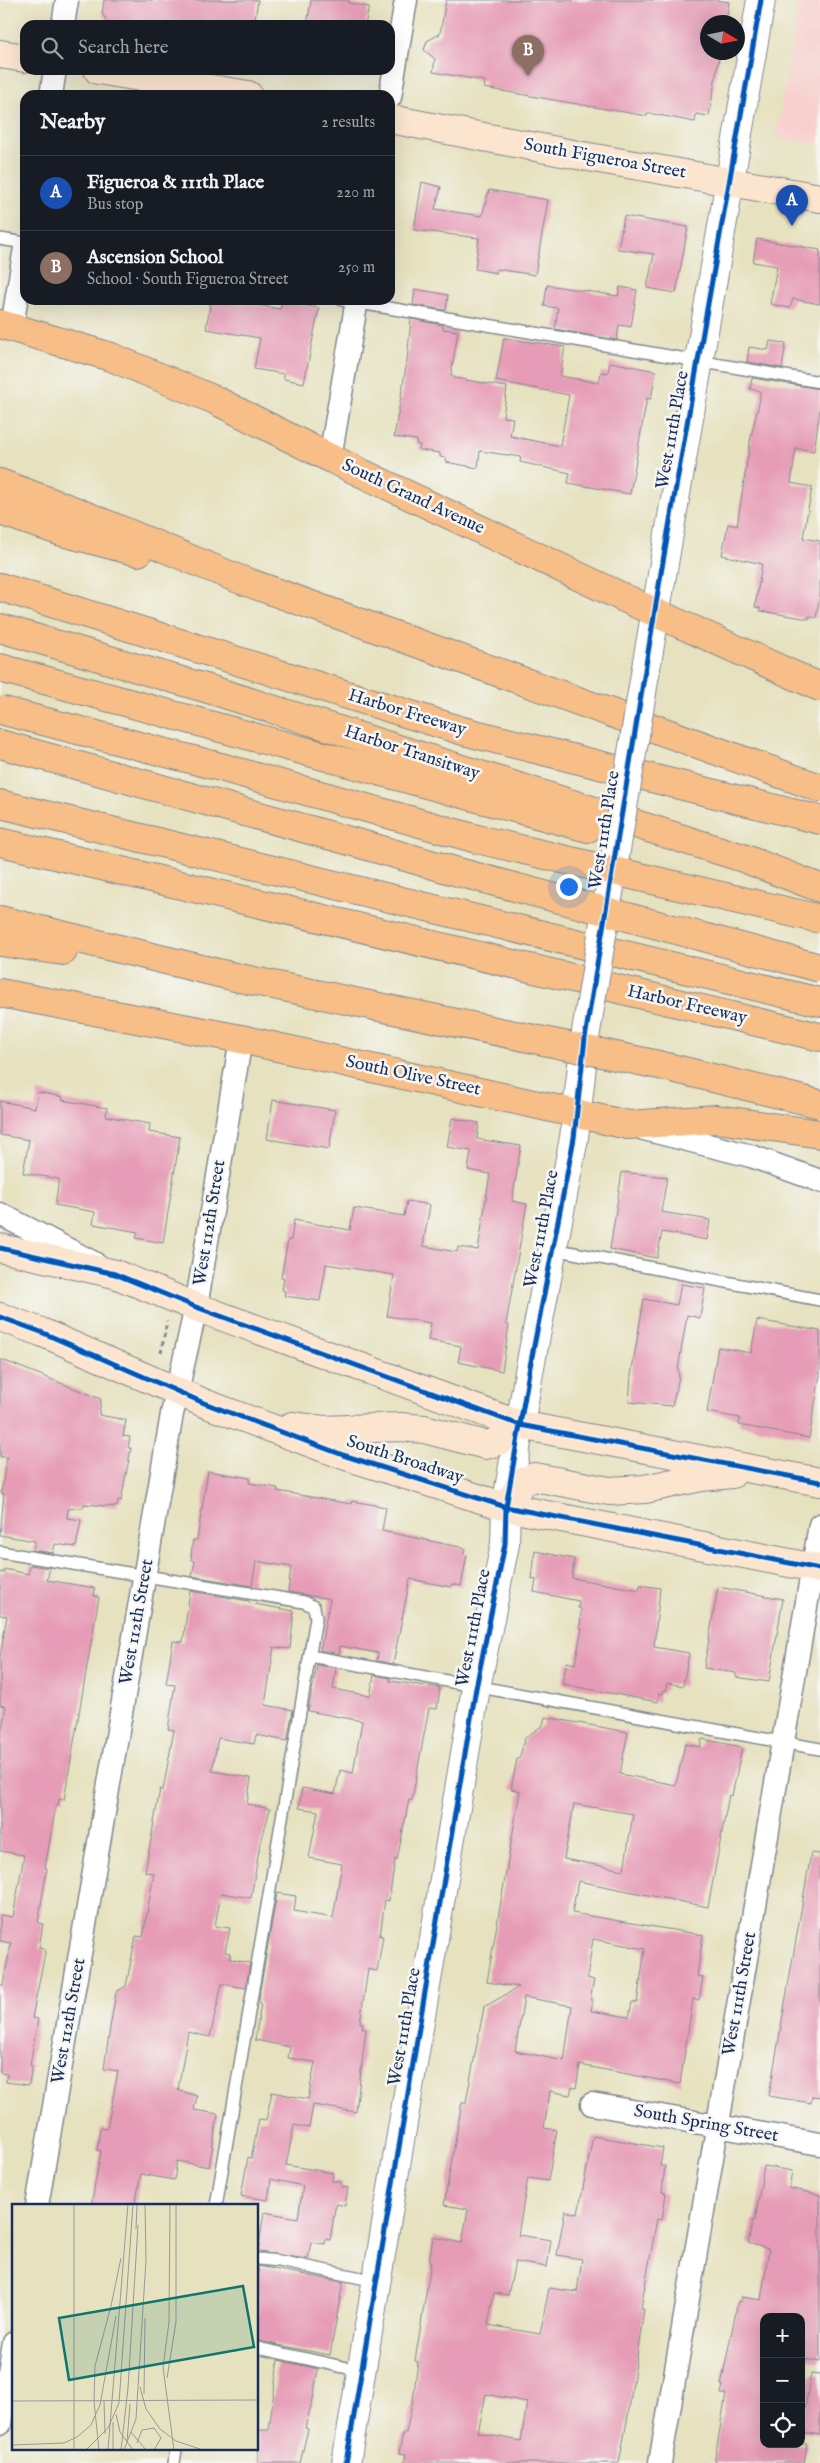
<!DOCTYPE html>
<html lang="en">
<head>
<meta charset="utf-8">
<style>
	body { margin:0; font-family:"IM FELL English",serif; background:#20242c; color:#f1f3f6 }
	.controls { position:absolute; right:15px; bottom:15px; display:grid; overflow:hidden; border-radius:10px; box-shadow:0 5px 20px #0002 }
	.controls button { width:45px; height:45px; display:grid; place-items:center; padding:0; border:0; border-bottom:1px solid #363941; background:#171b24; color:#f1f3f6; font:25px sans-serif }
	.compass { position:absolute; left:700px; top:15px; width:45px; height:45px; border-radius:50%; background:#171b24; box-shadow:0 5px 20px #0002; rotate:100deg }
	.you { position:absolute; left:568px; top:886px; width:18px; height:18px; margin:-12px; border:4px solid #fff; border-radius:50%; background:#1a73e8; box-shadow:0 0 0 8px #1a73e833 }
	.badge { display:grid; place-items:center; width:32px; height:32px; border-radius:50%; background:#d690ce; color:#fff; font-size:16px; font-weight:700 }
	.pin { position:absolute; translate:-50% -41px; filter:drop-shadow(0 1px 2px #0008) }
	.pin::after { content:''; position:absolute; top:26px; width:18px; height:15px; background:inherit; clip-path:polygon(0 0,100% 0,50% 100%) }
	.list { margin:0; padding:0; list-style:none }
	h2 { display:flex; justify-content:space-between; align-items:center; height:65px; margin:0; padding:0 20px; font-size:21px }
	h2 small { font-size:16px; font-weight:400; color:#9ea1a6 }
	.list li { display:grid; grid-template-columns:32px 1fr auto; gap:15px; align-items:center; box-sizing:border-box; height:75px; padding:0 20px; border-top:1px solid #363941 }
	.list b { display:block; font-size:19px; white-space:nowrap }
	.list p { margin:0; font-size:16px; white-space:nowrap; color:#9ea1a6 }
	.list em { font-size:16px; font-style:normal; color:#9ea1a6 }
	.icon { flex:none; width:28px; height:28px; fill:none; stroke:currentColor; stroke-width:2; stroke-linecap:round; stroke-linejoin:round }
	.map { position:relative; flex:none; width:820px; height:2463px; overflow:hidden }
	.search { position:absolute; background:#171b24; box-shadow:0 5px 20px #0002; left:20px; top:20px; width:375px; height:55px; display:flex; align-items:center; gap:12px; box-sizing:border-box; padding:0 18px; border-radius:15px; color:#9ea1a6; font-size:19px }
	.panel { position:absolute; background:#171b24; box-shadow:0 5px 20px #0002; left:20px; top:90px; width:375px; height:215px; border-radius:15px }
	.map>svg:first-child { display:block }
	.built { fill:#f7d0ce }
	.building { fill:#e69cb6; fill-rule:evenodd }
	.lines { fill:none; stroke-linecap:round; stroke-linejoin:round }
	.service-casing { stroke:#80888e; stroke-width:14 }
	.minor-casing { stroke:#80888e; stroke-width:25 }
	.tertiary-casing { stroke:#80888e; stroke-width:30 }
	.secondary-casing { stroke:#80888e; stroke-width:30 }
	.primary-casing { stroke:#80888e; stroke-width:30 }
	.motorway-casing { stroke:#80888e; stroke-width:30 }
	.path { stroke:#80888e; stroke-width:3; stroke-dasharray:4 4; stroke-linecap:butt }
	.service { stroke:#fff; stroke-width:11 }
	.minor { stroke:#fff; stroke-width:22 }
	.tertiary { stroke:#fff; stroke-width:28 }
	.secondary { stroke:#fce5cf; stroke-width:28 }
	.primary { stroke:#f7be88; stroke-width:28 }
	.motorway { stroke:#f7be88; stroke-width:28 }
	.tertiary-bridge-casing { stroke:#80888e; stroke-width:30; stroke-linecap:butt }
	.motorway-bridge-casing { stroke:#80888e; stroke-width:30; stroke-linecap:butt }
	.tertiary-bridge { stroke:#fff; stroke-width:28 }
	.motorway-bridge { stroke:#f7be88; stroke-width:28 }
	.cycleway-casing { stroke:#f6f6f2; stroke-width:8 }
	.cycleway { stroke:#0057b8; stroke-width:5 }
	.labels { text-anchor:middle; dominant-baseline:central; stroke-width:5; stroke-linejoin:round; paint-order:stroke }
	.street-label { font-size:18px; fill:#1b2f5e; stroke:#f6f6f2 }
	.inset-road { fill:none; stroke:#959a98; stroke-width:1 }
	.view { fill:#0f766e; fill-opacity:0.15; stroke:#0f766e; stroke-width:2.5 }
	.inset-edge { fill:none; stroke:#1b2f5e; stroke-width:2.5 }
</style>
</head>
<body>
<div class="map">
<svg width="820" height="2463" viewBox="0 0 820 2463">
	<rect width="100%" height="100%" fill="#f6f6f2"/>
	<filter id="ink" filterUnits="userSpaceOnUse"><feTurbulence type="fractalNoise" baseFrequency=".02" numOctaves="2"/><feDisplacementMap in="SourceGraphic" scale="10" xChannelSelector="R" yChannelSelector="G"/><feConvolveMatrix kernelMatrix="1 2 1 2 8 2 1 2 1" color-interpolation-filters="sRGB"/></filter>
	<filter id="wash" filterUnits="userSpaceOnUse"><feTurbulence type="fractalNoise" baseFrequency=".0096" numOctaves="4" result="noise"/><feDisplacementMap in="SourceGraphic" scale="20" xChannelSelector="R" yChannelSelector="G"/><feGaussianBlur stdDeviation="1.12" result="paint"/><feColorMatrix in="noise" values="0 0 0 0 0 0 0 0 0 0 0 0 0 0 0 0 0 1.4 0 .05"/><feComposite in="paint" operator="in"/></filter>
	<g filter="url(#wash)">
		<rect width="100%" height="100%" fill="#e6e1be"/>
		<path class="built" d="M799,0H820V145L776,138Z"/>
		<g id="blocks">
			<path class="building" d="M104,0H258L254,25H130L108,22L102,14Z
				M311,0H349L348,3L369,7L365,25H307Z
				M446,0H716L729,2L726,22H708V52H720L709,116L696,114L695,122L648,113L647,116L484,88L485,81L433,72L435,59L424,50L427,41L440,34Z
				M422,182L441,187L435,209L482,216L489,190L548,200L535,275L496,269V273L475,269L479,238L414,230Z
				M624,216L688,227L676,293L647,288L654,254L618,249Z
				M757,239L820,250V304L793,299L790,308L770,304L777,266L753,262Z
				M547,285L618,296L620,287L637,290L631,327L619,325L617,340L555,329L558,308L544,306Z
				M415,289L448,295L446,310L413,305Z
				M211,300H238V302L280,309L282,301L319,308L304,383L284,379V374L254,369L260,338L206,329Z
				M411,319L443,325V329L458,331L451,375L454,376V378L507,387L503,417L513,418L510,436L560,446L569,395L496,381L504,338L565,347L560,376L599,383L601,372L608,373L610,362L656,371L651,399L647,398L630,494L568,483L570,473L520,462L521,457L480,451L478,468L446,462V458L440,457V453L419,450L420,445L416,444L417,440L394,437L407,361Z
				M770,341L786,343L782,368L747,362L749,347L768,350Z
				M752,378L820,389V409L814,451L796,448L791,483L812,487L803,538L820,541V595L816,618L809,616V619L760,611V608L755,607L762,564L722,555L728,524L737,526L751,436L760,399V391L750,389Z
				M38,1092L63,1097L62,1100L107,1108L106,1116L150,1124L149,1132L180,1137L163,1243L136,1238L138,1232L93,1224L95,1212L55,1205L59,1179L23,1173L29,1140L0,1135V1101L35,1108Z
				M273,1100L335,1110L329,1149L267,1139Z
				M452,1118L479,1123L477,1139L521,1146L512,1201L527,1204L506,1324L509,1325L502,1371L458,1362L461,1346L428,1340L431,1323L387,1316L394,1275L326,1264L320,1301L284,1296L285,1291L282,1290L284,1278L281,1277L288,1240H291L294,1220L350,1230L354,1208L404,1216L407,1201L430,1205L423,1246L457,1252L458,1247L478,1250L490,1174L468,1170L471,1151L447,1147Z
				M622,1172L667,1177L661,1212L710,1220L707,1240L662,1232L657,1258L610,1249Z
				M681,1284L705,1288L700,1318L687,1315L678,1369L679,1377L672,1406L629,1402L631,1375L644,1299L677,1305Z
				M757,1320L820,1331V1376L809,1438L739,1425L740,1418L707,1412L718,1347L751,1353Z
				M0,1359L101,1399L99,1415L126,1420L123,1436L130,1437L128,1448H131L121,1501L118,1500L117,1507L84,1504L83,1508L68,1509L67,1518L81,1520L76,1547L55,1544L53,1553L33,1550L35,1541L0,1535L4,1494L1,1493L7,1457H0Z
				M208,1471L250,1478L249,1483L278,1488L277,1491L351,1504L352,1501L386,1507L382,1531L465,1548L464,1554L467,1555L461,1586L452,1584L451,1587L410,1579L393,1664L377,1661L378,1653L340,1646L339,1654L320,1650L330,1599L288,1592L291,1567L256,1561L252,1586L192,1576L195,1561L192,1560L191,1556L193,1540H197Z
				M535,1551L574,1559L572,1578L639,1590L640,1585L660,1588L654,1647L689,1653L683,1686L667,1683L666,1691L664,1690L663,1694L659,1693L658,1702L562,1684L567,1662L575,1664L582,1628H580L581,1608H578L579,1601L534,1592L536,1580L532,1579Z
				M30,1565L50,1568L47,1580L95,1588L94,1596L99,1597L64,1800L59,1799L58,1806L56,1805L45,1868H47L38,1923L43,1924L39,1948L44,1949L45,1953L32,2018L38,2019L30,2065L32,2066L29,2085L6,2082L7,2074L0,2073V1985H3L11,1943L0,1941V1915L13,1917L24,1855L0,1851V1739L6,1706L0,1705V1657L7,1616L0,1615V1572L4,1573V1569L28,1574Z
				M718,1587L783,1599L769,1682L736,1677V1673L704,1668Z
				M190,1591L249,1601V1603L294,1611L290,1649L274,1647L265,1705L293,1710L287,1741L256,1735L254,1744L218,1738L212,1771L251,1778L247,1804L270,1809L259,1850L251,1898L221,1893L215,1926L230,1928L225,1952L230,1953V1959L250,1963L246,1988L222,1984L210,2037L188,2032L178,2090L197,2096L194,2110L218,2114L209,2167L177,2161L174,2180L141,2174L135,2206H91L101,2151L97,2150L100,2128L107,2129L118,2071L104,2069L110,2028L116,1992L126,1986L136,1936L143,1937L154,1873L145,1872L160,1789L163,1790L174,1730L168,1729L175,1685L166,1684L173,1641L183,1642Z
				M317,1665L336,1668L333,1689L370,1696L374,1675L390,1678V1681L440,1688L437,1709L429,1708L412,1800H409L397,1860L395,1859L389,1901L385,1900L380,1936H383L377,1971L368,1969L360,2023H363L362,2028L366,2029L356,2112L313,2105L309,2128L294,2125L286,2165L333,2173L332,2181L341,2182V2187L348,2188L345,2206L337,2204L335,2209L330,2240L326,2239L325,2244L311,2242L308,2259L258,2252L264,2212L298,2218L303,2186L271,2179L268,2200L241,2196L248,2157L251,2158L259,2119L266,2120L272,2092L308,2099L315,2062L288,2058L290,2047L255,2040L261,2004L259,2003L260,1990L277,1893L296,1896L294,1911L333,1918L342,1864L309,1858L318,1811L299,1808L302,1788L335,1794L340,1770L353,1773L362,1721L308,1711Z
				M545,1717L628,1732L620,1774L676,1785L685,1744L700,1747L702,1739L742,1747L732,1796L729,1795L708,1907L578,1881L572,1913L703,1935L697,1976L703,1977L699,2000L693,1999L680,2084L580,2065L576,2088L572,2087L570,2095L550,2091L544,2128L557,2130L548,2181L528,2178L518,2235L551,2240L547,2267L515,2262L508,2295L494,2293L488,2325L540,2334L549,2288L577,2292L582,2259L557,2255L565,2211L578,2214L593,2136L663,2148L660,2166H665L662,2192L666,2193L662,2220L657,2219L641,2308L644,2309L628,2416L619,2463H404L406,2454L399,2453L403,2433H406L413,2400L418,2362L415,2361L431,2263L429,2262L433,2237L462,2243L468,2209L444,2205L462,2102H466L484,2007L519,1987L487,1982L520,1791L511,1789L517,1759H519L525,1738L543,1725ZM574,1804L633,1814L624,1870L564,1859ZM593,1939L645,1949L637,2003L632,2002L629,2017L591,2011L593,2000H590L594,1980L587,1978ZM524,1997L572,2006L564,2061L515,2051ZM486,2394L527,2402L521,2441L478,2433Z
				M811,1853L820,1854V2097L812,2096L811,2103L769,2096Z
				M764,2166L792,2171L789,2188L820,2195V2362L801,2358V2317H764V2444H807L804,2463H714L726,2394H721L723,2385H721L738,2301L741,2302V2297L761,2300L769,2249L748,2243L753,2220H755Z
				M258,2266L343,2282L330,2355L258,2341Z
				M278,2360L318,2369L313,2399L305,2428L308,2429L300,2463H258V2430H269Z
				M811,2374L820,2375V2435L801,2432Z"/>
		</g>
	</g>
	<g filter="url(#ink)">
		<use href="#blocks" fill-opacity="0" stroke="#80888e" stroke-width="1"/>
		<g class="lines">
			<g class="service-casing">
				<path id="service" d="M0,239L25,243
					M342,300L820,382
					M553,1249L820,1300
					M0,1552L304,1602L314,1607L316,1618L216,2206
					M310,1656L820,1749
					M258,2259L279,2261L376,2281
					M258,2348L361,2371
					M174,2463L176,2449"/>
			</g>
			<g class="minor-casing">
				<path id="minor" d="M63,25L67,0
					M51,95L55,70
					M390,97L406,0
					M12,326L25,248
					M330,458L357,300
					M644,1129L751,1156L820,1181
					M0,1214L94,1263
					M592,2104L820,2144
					M37,2206L172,1414L196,1307L241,1039
					M0,2424L14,2343
					M660,2463L820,1525"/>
			</g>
			<g class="tertiary-casing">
				<path id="tertiary" d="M647,662L761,0
					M346,2463L476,1688L505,1544L506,1507L529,1372L574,1138L585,1038"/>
			</g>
			<g class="secondary-casing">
				<path id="secondary" d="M0,54L25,58
					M98,70L248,95
					M390,119L583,156L820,198
					M0,1248L115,1274L196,1307L520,1425L820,1482
					M0,1317L41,1332L204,1403L343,1455L506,1507L820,1569
					M292,1426L323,1430L400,1427L424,1429L486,1445L502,1440L520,1425
					M506,1507L522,1482L534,1477L609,1491L645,1489L701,1477L732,1474"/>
			</g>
			<g class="primary-casing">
				<path id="primary" d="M0,324L111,357L215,400L330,458L656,613L820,687
					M0,993L241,1039L628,1125"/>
			</g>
			<g class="motorway-casing">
				<path id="motorway" d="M0,483L75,511L236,578L820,788
					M0,511L62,532L138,552
					M0,587L463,731L820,820
					M0,628L212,690L743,858L820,888
					M0,668L588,828
					M0,744L364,845
					M0,804L820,1002
					M0,842L820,1037
					M0,920L235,977
					M0,942L63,951
					M628,1125L717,1119L820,1134"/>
			</g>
			<path class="path" d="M161,1353L167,1321"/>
			<use href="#service" class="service"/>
			<use href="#minor" class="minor"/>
			<use href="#tertiary" class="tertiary"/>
			<use href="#secondary" class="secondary"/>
			<use href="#primary" class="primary"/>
			<use href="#motorway" class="motorway"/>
			<g class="tertiary-bridge-casing">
				<path id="tertiary-bridge" d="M585,1038L647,662"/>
			</g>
			<g class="motorway-bridge-casing">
				<path id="motorway-bridge" d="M0,710L217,766L477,839L820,919
					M364,845L458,872L820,968
					M235,977L659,1065L820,1104"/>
			</g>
			<use href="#tertiary-bridge" class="tertiary-bridge"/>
			<use href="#motorway-bridge" class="motorway-bridge"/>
			<g class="cycleway-casing">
				<path id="cycleway" d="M0,1248L115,1274L196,1307L520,1425L820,1482
					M0,1317L41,1332L204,1403L343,1455L506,1507L820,1569
					M346,2463L476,1688L505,1544L506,1507L529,1372L574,1138L585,1038L662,567L761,0"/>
			</g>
			<use href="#cycleway" class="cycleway"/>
		</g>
	</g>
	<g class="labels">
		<g class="street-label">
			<text transform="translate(605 159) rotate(10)">South Figueroa Street</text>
			<text transform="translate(673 430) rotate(-80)">West 111th Place</text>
			<text transform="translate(413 497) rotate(25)">South Grand Avenue</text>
			<text transform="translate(407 713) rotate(17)">Harbor Freeway</text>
			<text transform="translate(412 753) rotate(18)">Harbor Transitway</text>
			<text transform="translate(605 830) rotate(-81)">West 111th Place</text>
			<text transform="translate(687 1005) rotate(13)">Harbor Freeway</text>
			<text transform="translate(413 1076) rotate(12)">South Olive Street</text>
			<text transform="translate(210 1223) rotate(-81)">West 112th Street</text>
			<text transform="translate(542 1229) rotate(-79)">West 111th Place</text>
			<text transform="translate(405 1460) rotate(18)">South Broadway</text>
			<text transform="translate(137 1622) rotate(-80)">West 112th Street</text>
			<text transform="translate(474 1628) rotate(-79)">West 111th Place</text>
			<text transform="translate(740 1994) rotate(-80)">West 111th Street</text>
			<text transform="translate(69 2021) rotate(-80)">West 112th Street</text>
			<text transform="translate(405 2027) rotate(-80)">West 111th Place</text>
			<text transform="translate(706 2124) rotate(10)">South Spring Street</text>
		</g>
	</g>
	<g transform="translate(12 2204)">
		<rect width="246" height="246" fill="#e6e1be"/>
		<path class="inset-road" d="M62,0V246M158,0L157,118L151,163L162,246M124,25L125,0M99,102L109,54M155,174L164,118V0M128,183L134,205L148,225L164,237L191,246M132,190L133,114M0,197L247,196M82,197L83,162L99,102M82,197L87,246M92,197L93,230M104,210L108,228L121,246M119,228L134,246M115,238L118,200M125,239L130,226L142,224L149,234L142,246M0,241L52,239L65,233L79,221L88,201L104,112M74,246L96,224L107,199L121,0M96,246L116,0M101,246V218M109,246L116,184L126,21M112,246L124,215L134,56L133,0"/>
		<path class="view" d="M231,82L242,143L57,176L47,114Z"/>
		<rect width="246" height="246" class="inset-edge"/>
	</g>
</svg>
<div class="controls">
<button>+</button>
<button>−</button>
<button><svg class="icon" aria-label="locate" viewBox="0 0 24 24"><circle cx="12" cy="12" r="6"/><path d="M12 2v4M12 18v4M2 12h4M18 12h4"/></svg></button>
</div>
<svg class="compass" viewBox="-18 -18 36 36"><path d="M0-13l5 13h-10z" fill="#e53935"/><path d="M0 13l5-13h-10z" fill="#9ea1a6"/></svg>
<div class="you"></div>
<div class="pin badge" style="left:792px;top:226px;background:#1a4fb4">A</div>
<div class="pin badge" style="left:528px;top:76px;background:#8d6e63">B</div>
<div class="search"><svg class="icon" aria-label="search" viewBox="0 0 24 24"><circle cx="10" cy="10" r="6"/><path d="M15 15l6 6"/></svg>Search here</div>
<section class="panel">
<h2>Nearby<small>2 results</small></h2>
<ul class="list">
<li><span class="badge" style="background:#1a4fb4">A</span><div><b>Figueroa &amp; 111th Place</b><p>Bus stop</p></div><em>220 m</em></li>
<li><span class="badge" style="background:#8d6e63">B</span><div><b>Ascension School</b><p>School · South Figueroa Street</p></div><em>250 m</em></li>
</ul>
</section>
</div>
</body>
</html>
